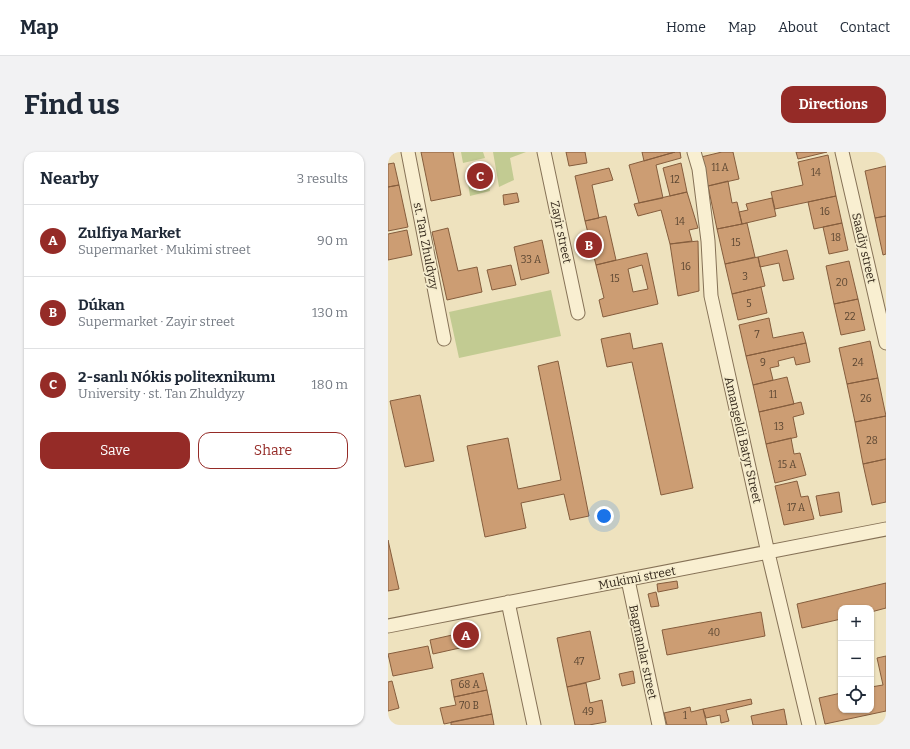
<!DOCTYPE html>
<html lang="en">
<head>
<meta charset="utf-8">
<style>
	body { margin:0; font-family:Bitter,serif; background:#f2f2f3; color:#1f2937 }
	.controls { position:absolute; right:12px; bottom:12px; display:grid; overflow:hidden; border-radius:8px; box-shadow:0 1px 3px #0004 }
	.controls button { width:36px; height:36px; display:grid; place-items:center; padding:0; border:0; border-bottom:1px solid #e0e1e3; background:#fff; color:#1f2937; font:20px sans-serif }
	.you { position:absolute; left:216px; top:364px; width:14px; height:14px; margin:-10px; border:3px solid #fff; border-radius:50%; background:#1a73e8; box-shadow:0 0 0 6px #1a73e833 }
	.badge { display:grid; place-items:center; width:26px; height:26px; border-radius:50%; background:#952b27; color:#fff; font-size:13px; font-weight:700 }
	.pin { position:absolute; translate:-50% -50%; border:2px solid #fff; box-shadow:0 1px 4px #0006 }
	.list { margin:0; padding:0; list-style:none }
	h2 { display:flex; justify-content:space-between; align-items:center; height:52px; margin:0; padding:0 16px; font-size:17px }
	h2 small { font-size:13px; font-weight:400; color:#747a83 }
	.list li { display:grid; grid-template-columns:26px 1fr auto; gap:12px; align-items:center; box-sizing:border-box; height:72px; padding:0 16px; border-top:1px solid #e0e1e3 }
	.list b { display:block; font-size:15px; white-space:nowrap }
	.list p { margin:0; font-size:13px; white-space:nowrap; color:#747a83 }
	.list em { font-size:13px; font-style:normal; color:#747a83 }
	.actions { display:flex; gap:8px; padding:12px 16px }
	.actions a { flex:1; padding:9px 0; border:1px solid #952b27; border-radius:12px; text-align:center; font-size:14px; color:#952b27 }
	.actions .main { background:#952b27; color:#fff }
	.icon { flex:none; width:22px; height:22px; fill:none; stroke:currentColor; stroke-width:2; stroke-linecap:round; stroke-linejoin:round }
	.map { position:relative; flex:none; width:498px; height:573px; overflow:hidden; border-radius:12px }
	header { display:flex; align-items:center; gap:24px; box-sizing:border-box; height:56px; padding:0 20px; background:#fff; border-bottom:1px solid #e0e1e3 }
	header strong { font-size:19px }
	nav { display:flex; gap:22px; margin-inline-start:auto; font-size:14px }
	.intro { display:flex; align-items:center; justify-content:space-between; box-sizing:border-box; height:96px; padding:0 24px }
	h1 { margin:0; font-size:28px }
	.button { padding:10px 18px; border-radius:12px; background:#952b27; color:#fff; font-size:14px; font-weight:700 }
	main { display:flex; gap:24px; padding:0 24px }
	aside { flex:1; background:#fff; border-radius:12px; box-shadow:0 1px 3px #0004 }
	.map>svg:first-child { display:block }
	.green { fill:#c2cb92 }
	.building { fill:#cc9d73; stroke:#855d3d; fill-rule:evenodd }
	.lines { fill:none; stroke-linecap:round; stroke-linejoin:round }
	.street-casing { stroke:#867257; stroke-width:15 }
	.street { stroke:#f9efd1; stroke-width:13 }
	.labels { text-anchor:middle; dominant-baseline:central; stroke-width:3.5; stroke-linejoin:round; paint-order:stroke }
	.number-label { font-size:10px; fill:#5b4632 }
	.street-label { font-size:12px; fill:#35291c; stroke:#f5eccd }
</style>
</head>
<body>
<header>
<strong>Map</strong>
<nav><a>Home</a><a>Map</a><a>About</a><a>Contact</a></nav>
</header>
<div class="intro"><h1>Find us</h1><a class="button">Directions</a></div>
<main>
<aside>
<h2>Nearby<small>3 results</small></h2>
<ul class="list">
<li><span class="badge">A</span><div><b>Zulfiya Market</b><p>Supermarket · Mukimi street</p></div><em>90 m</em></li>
<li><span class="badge">B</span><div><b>Dúkan</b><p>Supermarket · Zayir street</p></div><em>130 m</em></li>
<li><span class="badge">C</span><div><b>2-sanlı Nókis politexnikumı</b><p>University · st. Tan Zhuldyzy</p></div><em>180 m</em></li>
</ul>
<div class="actions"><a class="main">Save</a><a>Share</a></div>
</aside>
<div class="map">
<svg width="498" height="573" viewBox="0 0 498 573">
	<rect width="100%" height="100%" fill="#eee2be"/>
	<path class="green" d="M73,0H95L97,6L75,11Z
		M105,0H138L122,6L126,28L111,35Z
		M98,15L102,39L82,44L78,19Z
		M163,138L173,184L71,206L61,160Z"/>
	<path class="building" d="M33,0H65L73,43L43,49Z
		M178,0H197L199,11L181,14Z
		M254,0H287L256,9Z
		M287,0H292L293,6L268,13L275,46L251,51L241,13Z
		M334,0H345L351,27L320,34L313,5Z
		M408,0H439L410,7Z
		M440,3L448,44L387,57L383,40L415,33L410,10Z
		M6,11L11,33L0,35V12Z
		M293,11L299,40L282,44L275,16Z
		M498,14V64L487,66L477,19Z
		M221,16L225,28L204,33L211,66L197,69L187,24Z
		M340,29L344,51L349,50L354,72L329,77L320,34Z
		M11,33L20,75L0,79V35Z
		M299,40L310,76L301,78L304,89L282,92L273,58L250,64L246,52Z
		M129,41L131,50L116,53L115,43Z
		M448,44L454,71L426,77L420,50Z
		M384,46L388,64L354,72L351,60L360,58L358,52Z
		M218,64L228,108L208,113L197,69Z
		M498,64V102L495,103L487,66Z
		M359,71L367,105L337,112L329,77Z
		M454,71L460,98L441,102L435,75Z
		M60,76L70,119L89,115L94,140L59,148L44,80Z
		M19,78L24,103L0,108V82Z
		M154,88L161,121L133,128L126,95Z
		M310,89L311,139L290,144L282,92Z
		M399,98L406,127L395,129L391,111L372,115L370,105Z
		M259,101L270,152L215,165L211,148L216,146L208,113ZM254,113L260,137L245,140L240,117Z
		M370,105L377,134L344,142L337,112Z
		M461,109L470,147L446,152L438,114Z
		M123,113L128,133L104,138L99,118Z
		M373,135L379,161L350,168L344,142Z
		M470,147L477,178L453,183L446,152Z
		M381,166L385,186L415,180L418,191L358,204L351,173Z
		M242,181L245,197L274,191L305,336L273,343L244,210L219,215L213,187Z
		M482,189L490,226L459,232L451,196Z
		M418,191L422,210L408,213L406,205L390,209L391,214L382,216L385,228L365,233L358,204Z
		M170,209L201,364L182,368L176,342L133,351L138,376L97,385L79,294L120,286L130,337L173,328L150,214Z
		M399,225L406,252L371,260L365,233Z
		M490,226L498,264L467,270L459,232Z
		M32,243L46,309L17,315L2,249Z
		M413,250L416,262L405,265L409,285L378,292L371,260Z
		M498,264V307L475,312L467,270Z
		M403,286L406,302L412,301L418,323L387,331L378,292Z
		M498,307V350L484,353L475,312Z
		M409,329L413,345L420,344L426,367L396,373L387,334Z
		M451,340L454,360L432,364L428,344Z
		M0,388L11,437L0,439Z
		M289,429L290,436L270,440L269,432Z
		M498,431V456L483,460V456H453V467L414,476L409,452Z
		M268,440L271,454L263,455L260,442Z
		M373,460L377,484L279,503L274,478Z
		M82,479L85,493L45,502L42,488Z
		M202,479L212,527L179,535L169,486Z
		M40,494L45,516L5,524L0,502Z
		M498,504V559L437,572L431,546L453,541V558H483V535L495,533L489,506Z
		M245,519L247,531L234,534L231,522Z
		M95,521L99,538L66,545L63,528Z
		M4,529L11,556L0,559V530Z
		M198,531L202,551L214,548L218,570L201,573H187L179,535Z
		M99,538L104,562L56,572L52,556L68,553L66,545Z
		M363,547L364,552L338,558L341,569L333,571L332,563L318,566L315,557Z
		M302,555L303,560L315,557L319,573H279L276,561Z
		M396,557L399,573H365L363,564Z
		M104,562L106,573H63V570Z"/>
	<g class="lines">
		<g class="street-casing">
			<path id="street" d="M20,0L56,187
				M156,0L190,161
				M306,0L311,17L320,89L323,144L380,401L421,573
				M454,0L498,191
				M240,428L271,573
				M120,450L146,573
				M0,474L498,377"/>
		</g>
		<use href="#street" class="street"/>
	</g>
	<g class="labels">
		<g class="number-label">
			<text x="332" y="16">11 А</text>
			<text x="428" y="21">14</text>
			<text x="287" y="28">12</text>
			<text x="437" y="60">16</text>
			<text x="292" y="70">14</text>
			<text x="448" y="86">18</text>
			<text x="348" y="91">15</text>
			<text x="143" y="108">33 А</text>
			<text x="298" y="115">16</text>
			<text x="357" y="125">3</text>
			<text x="227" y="127">15</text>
			<text x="454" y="131">20</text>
			<text x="361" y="152">5</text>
			<text x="462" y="165">22</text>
			<text x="369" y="183">7</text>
			<text x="375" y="211">9</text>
			<text x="470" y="211">24</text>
			<text x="385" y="243">11</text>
			<text x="478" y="247">26</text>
			<text x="391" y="275">13</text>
			<text x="484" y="289">28</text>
			<text x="399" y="313">15 А</text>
			<text x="408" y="356">17 А</text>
			<text x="326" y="481">40</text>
			<text x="191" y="510">47</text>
			<text x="81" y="533">68 А</text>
			<text x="81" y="554">70 В</text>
			<text x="200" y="560">49</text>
			<text x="297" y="564">1</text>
		</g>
		<g class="street-label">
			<text transform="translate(173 80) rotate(78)">Zayir street</text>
			<text transform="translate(38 94) rotate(79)">st. Tan Zhuldyzy</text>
			<text transform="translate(476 96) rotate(77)">Saadiy street</text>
			<text transform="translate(355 288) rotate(77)">Amangeldi Batyr Street</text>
			<text transform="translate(249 426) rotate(-11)">Mukimi street</text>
			<text transform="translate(255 500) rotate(78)">Bagmanlar street</text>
		</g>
	</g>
</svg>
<div class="controls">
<button>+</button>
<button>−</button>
<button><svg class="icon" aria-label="locate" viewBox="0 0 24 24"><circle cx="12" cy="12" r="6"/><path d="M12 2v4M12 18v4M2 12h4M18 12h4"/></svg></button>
</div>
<div class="you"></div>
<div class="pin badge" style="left:78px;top:483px">A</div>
<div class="pin badge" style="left:201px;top:93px">B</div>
<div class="pin badge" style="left:92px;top:24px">C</div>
</div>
</main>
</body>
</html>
